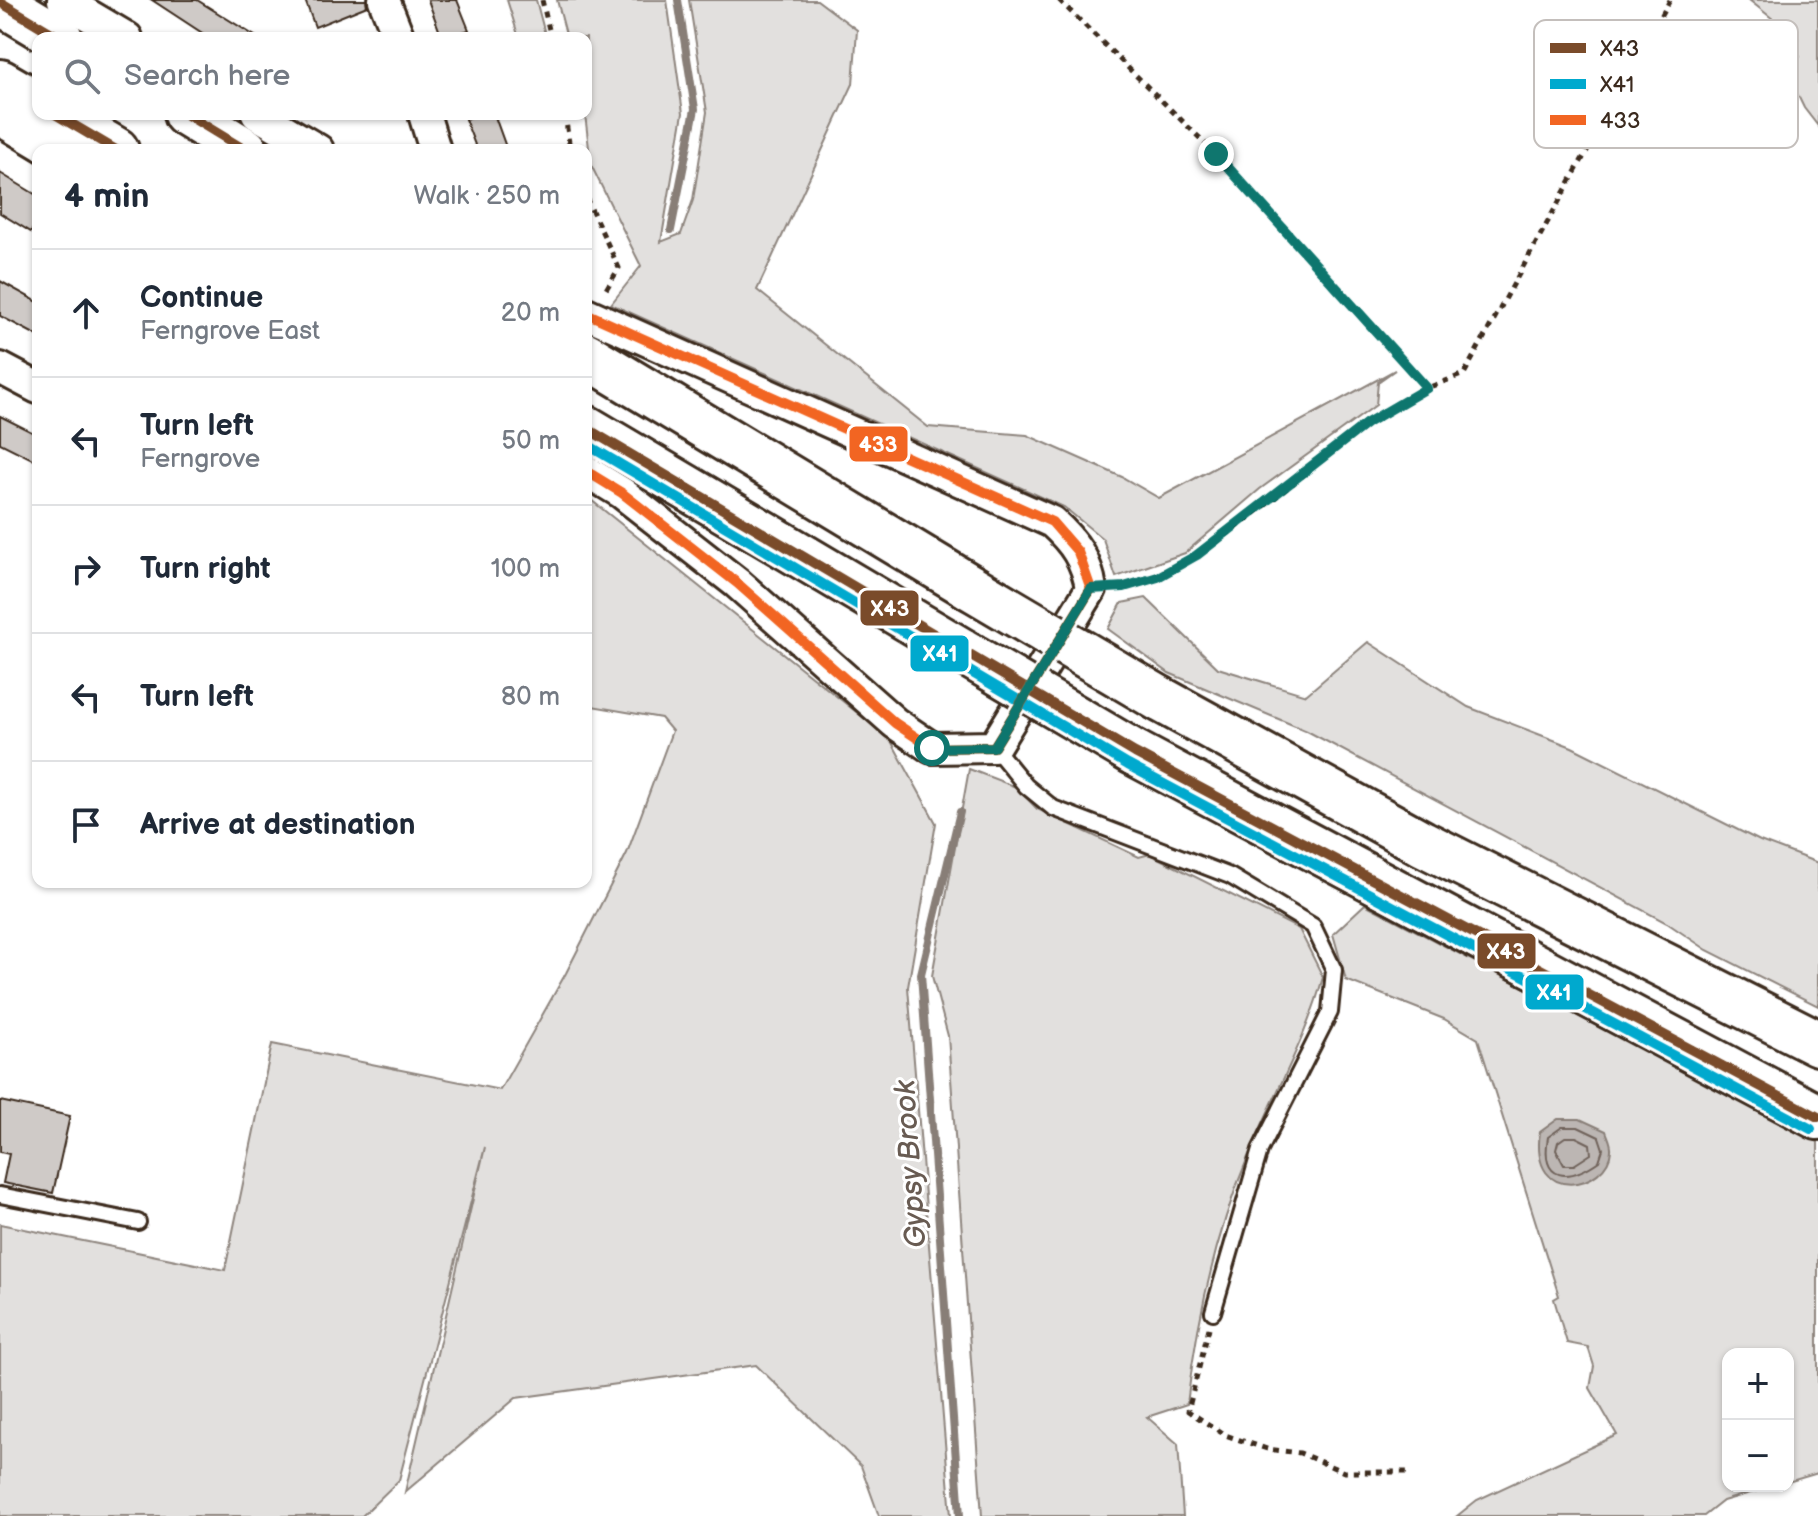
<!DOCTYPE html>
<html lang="en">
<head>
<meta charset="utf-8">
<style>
	body { margin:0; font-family:"Balsamiq Sans",sans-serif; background:#f6f6f7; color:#1f2937 }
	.controls { position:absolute; right:24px; bottom:24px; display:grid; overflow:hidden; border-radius:16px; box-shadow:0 2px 6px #0004 }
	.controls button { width:72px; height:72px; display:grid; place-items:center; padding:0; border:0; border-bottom:2px solid #e0e1e3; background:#fff; color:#1f2937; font:40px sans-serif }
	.stop { position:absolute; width:24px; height:24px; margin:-18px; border:6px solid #0f766e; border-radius:50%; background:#fff }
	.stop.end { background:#0f766e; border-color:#fff; box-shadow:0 2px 8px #0008 }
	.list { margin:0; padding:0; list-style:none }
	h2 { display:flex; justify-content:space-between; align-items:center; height:104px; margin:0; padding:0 32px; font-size:34px }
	h2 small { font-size:26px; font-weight:400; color:#747a83 }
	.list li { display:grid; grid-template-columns:52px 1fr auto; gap:24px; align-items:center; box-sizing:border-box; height:128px; padding:0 32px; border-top:2px solid #e0e1e3 }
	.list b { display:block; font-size:30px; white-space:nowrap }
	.list p { margin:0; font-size:26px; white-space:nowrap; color:#747a83 }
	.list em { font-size:26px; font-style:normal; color:#747a83 }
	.icon { flex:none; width:44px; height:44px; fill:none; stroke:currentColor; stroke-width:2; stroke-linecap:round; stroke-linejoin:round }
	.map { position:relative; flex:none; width:1818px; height:1516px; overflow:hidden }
	.search { position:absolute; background:#fff; box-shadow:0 2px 6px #0004; left:32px; top:32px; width:560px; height:88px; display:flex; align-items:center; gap:20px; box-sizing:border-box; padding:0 28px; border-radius:16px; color:#747a83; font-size:30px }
	.panel { position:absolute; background:#fff; box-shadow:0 2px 6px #0004; left:32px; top:144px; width:560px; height:744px; border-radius:16px }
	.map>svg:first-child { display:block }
	.green { fill:#e2e0de; stroke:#8e857e; stroke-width:2 }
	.water { fill:#bcb6b3; stroke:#887e77; stroke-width:2 }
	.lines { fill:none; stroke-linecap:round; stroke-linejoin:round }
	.shore { stroke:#6f625a; stroke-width:2 }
	.stream { stroke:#887e77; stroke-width:8 }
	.building { fill:#cfcac7; stroke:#3b2a1e; stroke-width:2 }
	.lane-casing { stroke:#3b2a1e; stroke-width:20 }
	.street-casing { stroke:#3b2a1e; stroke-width:36 }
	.highway-casing { stroke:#3b2a1e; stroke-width:50 }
	.path { stroke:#3b2a1e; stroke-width:5; stroke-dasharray:6 6; stroke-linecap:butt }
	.lane { stroke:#fff; stroke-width:14 }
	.street { stroke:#fff; stroke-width:30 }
	.highway { stroke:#fff; stroke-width:44 }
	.highway-bridge-casing { stroke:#3b2a1e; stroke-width:50; stroke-linecap:butt }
	.highway-bridge { stroke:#fff; stroke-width:44 }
	.bus-1-casing { stroke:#fff; stroke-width:16 }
	.bus-2-casing { stroke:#fff; stroke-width:16 }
	.bus-3-casing { stroke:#fff; stroke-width:16 }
	.bus-1 { stroke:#7a4b2a; stroke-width:10 }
	.bus-2 { stroke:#00a9ce; stroke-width:10 }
	.bus-3 { stroke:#f26522; stroke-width:10 }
	.route { stroke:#0f766e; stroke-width:10 }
	.labels { text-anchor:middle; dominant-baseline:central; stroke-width:6; stroke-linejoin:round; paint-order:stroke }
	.water-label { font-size:30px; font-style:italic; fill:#685b52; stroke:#fff }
	.key { fill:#fff; stroke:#c4bfbc; stroke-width:2 }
	.key-label { font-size:22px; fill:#3b2a1e }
	.line-badge { stroke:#fff; stroke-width:3 }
	.badge-label { font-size:22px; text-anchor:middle; font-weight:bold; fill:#fff }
</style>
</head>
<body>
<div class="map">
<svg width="1818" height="1516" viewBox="0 0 1818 1516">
	<rect width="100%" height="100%" fill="#fff"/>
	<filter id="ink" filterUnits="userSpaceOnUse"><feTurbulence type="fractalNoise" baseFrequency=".0125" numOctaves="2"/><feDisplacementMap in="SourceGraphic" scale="16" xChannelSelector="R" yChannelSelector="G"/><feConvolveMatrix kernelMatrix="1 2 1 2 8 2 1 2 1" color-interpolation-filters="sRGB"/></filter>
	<g filter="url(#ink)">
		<path class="green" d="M507,0H536L546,38H519Z
			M557,0H667L683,113L661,242L681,234L693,200L707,112L689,0H817L857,30L853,84L757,290L928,427L1027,435L1122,477L1159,498L1395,370L1378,382L1376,405L1260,489L1185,553L1116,577L1103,539L1064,507L611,304L641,266L591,165L585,114L586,38H567Z
			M1749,0H1818V126L1804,108L1790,79L1800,56L1791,47L1798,39Z
			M586,496L890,739L936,823L908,987L951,1516H879L861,1466L756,1365L516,1398L405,1492L485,1147L399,1480L362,1516H0V1224L225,1270L272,1044L500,1090L566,973L627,853L672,731L661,718L586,705Z
			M1146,598L1218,668L1306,695L1368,642L1468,707L1572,747L1760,841L1818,863V1006L1707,950L1667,923L1307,731L1169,673L1108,629L1122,603Z
			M969,769L1016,787L1037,809L1139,857L1150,854L1299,929L1323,977C1306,1040 1273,1096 1248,1157C1215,1235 1197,1320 1187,1404L1147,1417L1178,1444L1183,1516H982L948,1036L932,976Z
			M1365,904L1818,1142V1473L1788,1482V1354H1728V1486H1774L1723,1501L1704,1516H1457L1477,1500L1617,1435L1590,1388L1594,1366L1588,1347L1567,1343L1554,1299L1559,1296L1478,1039L1444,1019L1346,980L1333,934Z"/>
		<path class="water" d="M1558,1119H1580L1606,1131C1608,1137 1612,1144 1611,1150C1609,1188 1529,1208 1540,1132Z"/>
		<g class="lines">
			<path class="shore" d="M1562,1127H1578L1599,1137L1603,1149L1599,1161C1569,1182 1540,1183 1548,1137Z
				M1565,1137H1576L1590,1144L1591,1154L1574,1165H1564L1556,1150L1558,1142Z"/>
			<path class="stream" d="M671,230L695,109L678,0
				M960,812L921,974L960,1516"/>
		</g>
		<path class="building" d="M152,0H197L258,38H210Z
			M305,0H366L367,6L315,27Z
			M428,0H457L469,30L442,38Z
			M479,114H494L507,150H477L465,119Z
			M0,173L38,196V220L31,232L0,213Z
			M0,281L38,302V336L0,316Z
			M0,416L38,435V462L0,443Z
			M0,1101L70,1116L53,1193L3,1183L9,1154L0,1152Z"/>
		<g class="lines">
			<g class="lane-casing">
				<path id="lane" d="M994,747L1026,786L1053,808L1230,876L1313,926L1334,970L1330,1012L1260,1150L1213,1312
					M0,1195L138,1222"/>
			</g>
			<g class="street-casing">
				<path id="street" d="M63,0L127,38
					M384,0L399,38
					M257,114L318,150
					M424,114L435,150
					M0,120L50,150
					M586,313L1052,522C1074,542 1087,560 1091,589L994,747L932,748L895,723L737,583L622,493L586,471
					M0,368L38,388"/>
			</g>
			<g class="highway-casing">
				<path id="highway" d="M0,2L60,38
					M0,82L38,104
					M55,114L116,150
					M186,114L245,150
					M586,355L972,588
					M586,428L962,651
					M1160,699L1422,843L1818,1043
					M1135,753L1818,1117"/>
			</g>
			<path class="path" d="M542,0L551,38
				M1059,0L1216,154L1427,388L1464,374L1670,0
				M565,114L570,150
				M586,198L619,268L605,291
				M1118,587C1186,582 1305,470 1363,426C1383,412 1406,401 1427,388
				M1209,1328L1188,1411L1225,1435L1267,1449L1300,1453L1344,1472H1409"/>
			<use href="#lane" class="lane"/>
			<use href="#street" class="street"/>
			<use href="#highway" class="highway"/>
			<g class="highway-bridge-casing">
				<path id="highway-bridge" d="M972,588L1160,699
					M962,651L1135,753"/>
			</g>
			<use href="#highway-bridge" class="highway-bridge"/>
			<g class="bus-1-casing">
				<path id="bus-1" d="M0,2L60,38
					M55,114L116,150
					M186,114L245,150
					M586,428L1135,753L1818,1117"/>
			</g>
			<g class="bus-2-casing">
				<path id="bus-2" d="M586,444L1128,765L1811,1129"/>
			</g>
			<g class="bus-3-casing">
				<path id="bus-3" d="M586,313L1052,522L1078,552L1091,589L994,747L932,748L895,723L737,583L622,493L586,471"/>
			</g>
			<use href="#bus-1" class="bus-1"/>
			<use href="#bus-2" class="bus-2"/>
			<use href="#bus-3" class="bus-3"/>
		</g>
	</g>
	<g class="lines" filter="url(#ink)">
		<path class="route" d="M932,748L994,747L1091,589L1124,587L1158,577L1197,555L1367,423L1427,388L1216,154"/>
	</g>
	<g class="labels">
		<g class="water-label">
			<text transform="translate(911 1164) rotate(-94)">Gypsy Brook</text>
		</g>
	</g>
	<rect x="1534" y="20" width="264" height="128" rx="12" class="key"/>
	<rect x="1550" y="43" width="36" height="10" fill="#7a4b2a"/>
	<rect x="1550" y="79" width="36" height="10" fill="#00a9ce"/>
	<rect x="1550" y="115" width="36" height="10" fill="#f26522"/>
	<g class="key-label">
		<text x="1600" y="56">X43</text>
		<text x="1600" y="92">X41</text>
		<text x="1600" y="128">433</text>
	</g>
	<g class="line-badge">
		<rect x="848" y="425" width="61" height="38" rx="8" fill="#f26522"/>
		<rect x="859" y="589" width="61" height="38" rx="8" fill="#7a4b2a"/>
		<rect x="909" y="634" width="61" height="39" rx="8" fill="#00a9ce"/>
		<rect x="1476" y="932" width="61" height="38" rx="8" fill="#7a4b2a"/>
		<rect x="1524" y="973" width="61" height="38" rx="8" fill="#00a9ce"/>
	</g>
	<g class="badge-label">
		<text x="878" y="452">433</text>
		<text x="890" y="616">X43</text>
		<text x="940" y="661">X41</text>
		<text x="1506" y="959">X43</text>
		<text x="1554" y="1000">X41</text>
	</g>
</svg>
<div class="controls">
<button>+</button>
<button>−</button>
</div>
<div class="stop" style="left:932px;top:748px"></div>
<div class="stop end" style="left:1216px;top:154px"></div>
<div class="search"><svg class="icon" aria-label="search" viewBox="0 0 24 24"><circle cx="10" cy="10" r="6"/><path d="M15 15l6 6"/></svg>Search here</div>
<section class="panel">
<h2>4 min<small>Walk · 250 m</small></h2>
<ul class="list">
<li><svg class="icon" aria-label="ahead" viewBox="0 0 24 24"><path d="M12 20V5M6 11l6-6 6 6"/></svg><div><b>Continue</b><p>Ferngrove East</p></div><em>20 m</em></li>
<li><svg class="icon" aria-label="left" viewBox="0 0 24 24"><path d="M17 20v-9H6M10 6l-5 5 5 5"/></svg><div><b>Turn left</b><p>Ferngrove</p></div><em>50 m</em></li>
<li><svg class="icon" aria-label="right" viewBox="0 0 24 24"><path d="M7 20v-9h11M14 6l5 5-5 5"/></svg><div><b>Turn right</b></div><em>100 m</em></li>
<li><svg class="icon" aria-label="left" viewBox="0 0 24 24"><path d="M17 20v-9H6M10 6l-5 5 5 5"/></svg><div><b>Turn left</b></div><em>80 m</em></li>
<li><svg class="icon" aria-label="arrive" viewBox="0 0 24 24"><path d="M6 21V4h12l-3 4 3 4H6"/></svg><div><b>Arrive at destination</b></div></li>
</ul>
</section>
</div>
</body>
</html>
